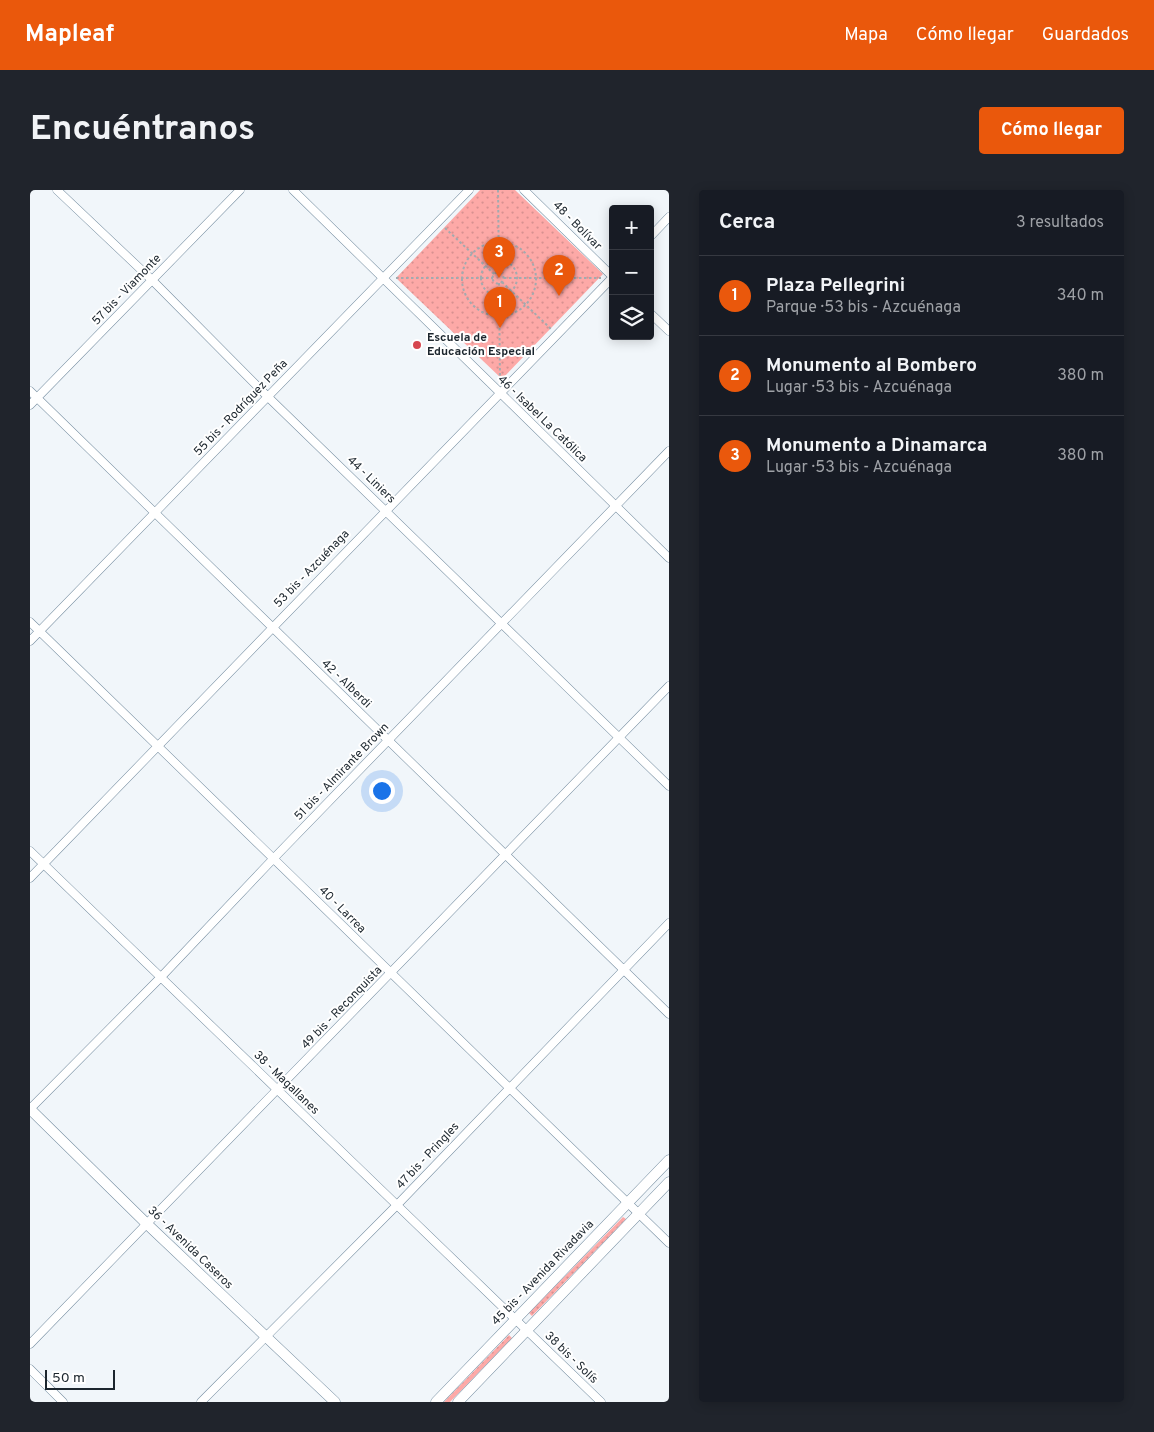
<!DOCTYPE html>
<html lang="es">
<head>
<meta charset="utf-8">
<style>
	body { margin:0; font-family:Overpass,sans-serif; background:#20242c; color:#f1f3f6 }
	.controls { position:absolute; right:15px; top:15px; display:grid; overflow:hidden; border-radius:5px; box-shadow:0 2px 12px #0003 }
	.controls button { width:45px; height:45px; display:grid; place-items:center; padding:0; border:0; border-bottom:1px solid #363941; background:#171b24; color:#f1f3f6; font:25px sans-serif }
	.scale { position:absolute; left:15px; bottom:12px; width:70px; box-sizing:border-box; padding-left:5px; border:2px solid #1c262e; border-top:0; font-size:14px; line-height:18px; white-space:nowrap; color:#1c262e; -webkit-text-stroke:4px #fff; paint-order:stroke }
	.you { position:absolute; left:351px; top:600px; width:18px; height:18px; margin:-12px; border:4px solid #fff; border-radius:50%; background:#1a73e8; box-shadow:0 0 0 8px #1a73e833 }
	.badge { display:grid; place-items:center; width:32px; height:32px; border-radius:50%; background:#ea580c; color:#fff; font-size:16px; font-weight:700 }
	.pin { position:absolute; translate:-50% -41px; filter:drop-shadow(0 1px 2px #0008) }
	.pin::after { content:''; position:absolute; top:26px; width:18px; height:15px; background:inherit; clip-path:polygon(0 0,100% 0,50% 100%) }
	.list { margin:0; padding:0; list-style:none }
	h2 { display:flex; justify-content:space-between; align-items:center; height:65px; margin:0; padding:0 20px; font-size:21px }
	h2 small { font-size:16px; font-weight:400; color:#9ea1a6 }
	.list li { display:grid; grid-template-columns:32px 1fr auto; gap:15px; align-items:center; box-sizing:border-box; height:80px; padding:0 20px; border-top:1px solid #363941 }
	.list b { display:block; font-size:19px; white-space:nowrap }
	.list p { margin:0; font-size:16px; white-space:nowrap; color:#9ea1a6 }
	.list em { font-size:16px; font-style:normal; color:#9ea1a6 }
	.icon { flex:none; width:28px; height:28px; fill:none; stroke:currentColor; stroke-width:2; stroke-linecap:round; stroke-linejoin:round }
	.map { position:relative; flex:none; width:639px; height:1212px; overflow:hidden; border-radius:5px }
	header { display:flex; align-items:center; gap:30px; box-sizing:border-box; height:70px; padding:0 25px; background:#ea580c; color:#fff }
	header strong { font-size:24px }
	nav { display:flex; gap:28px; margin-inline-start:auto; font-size:18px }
	.intro { display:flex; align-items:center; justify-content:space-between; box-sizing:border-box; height:120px; padding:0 30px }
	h1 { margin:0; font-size:35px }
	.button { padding:12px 22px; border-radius:5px; background:#ea580c; color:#fff; font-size:18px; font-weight:700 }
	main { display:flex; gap:30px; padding:0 30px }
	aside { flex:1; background:#171b24; border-radius:5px; box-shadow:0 2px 12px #0003 }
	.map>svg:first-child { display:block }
	.grass { fill:url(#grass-dots) }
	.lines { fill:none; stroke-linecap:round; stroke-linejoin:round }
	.street-casing { stroke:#758da0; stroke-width:9 }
	.secondary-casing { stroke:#758da0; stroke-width:11 }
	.path { stroke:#a3aaaf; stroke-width:2; stroke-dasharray:2.5 2.5; stroke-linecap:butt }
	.street { stroke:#fff; stroke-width:8 }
	.secondary { stroke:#fff; stroke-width:10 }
	.poi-dot { fill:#d6464f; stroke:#fff; stroke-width:2 }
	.labels { text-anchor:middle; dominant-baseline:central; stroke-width:4; stroke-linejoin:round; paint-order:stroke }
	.street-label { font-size:12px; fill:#1c262e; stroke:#fff }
	.poi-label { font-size:12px; font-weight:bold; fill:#1c262e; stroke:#fff; text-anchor:start }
</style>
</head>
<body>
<header>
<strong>Mapleaf</strong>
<nav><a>Mapa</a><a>Cómo llegar</a><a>Guardados</a></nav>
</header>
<div class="intro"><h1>Encuéntranos</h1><a class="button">Cómo llegar</a></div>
<main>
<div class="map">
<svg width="639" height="1212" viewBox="0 0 639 1212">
	<defs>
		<pattern id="grass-dots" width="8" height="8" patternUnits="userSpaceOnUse" patternTransform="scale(1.25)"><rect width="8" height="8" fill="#fda9a7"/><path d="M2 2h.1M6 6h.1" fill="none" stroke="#d89190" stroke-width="1.8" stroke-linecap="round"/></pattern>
	</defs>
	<rect width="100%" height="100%" fill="#f1f6fa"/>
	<path class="grass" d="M450,0H485L573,84L472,189L366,88Z
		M593,1027L596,1029L502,1126L499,1123Z
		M479,1145L482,1148L420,1212H414Z"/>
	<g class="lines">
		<g class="street-casing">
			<path id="street" d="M27,0L122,90L238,207L639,596
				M263,0L639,368
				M494,0L583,87
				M620,47L639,27
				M620,123L639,141
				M0,201L639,824
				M0,215L210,0
				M0,432L639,1053
				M0,451L439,0
				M0,661L571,1212
				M0,688L583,87
				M0,919L131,787L244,668L639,261
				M0,1154L639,496
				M0,1179L33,1212
				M171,1212L367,1015L639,733"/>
		</g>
		<g class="secondary-casing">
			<path id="secondary" d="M0,919L118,1035L305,1212
				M406,1212L639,970
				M428,1212L639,992"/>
		</g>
		<path class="path" d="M468,0L469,82
			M415,38L464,84
			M432 89a37 37 0 1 1 74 0a37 37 0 1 1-74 0Z
			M451 88a18 18 0 1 1 36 0a18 18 0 1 1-36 0Z
			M462.5 88a5.5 5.5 0 1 1 11 0a5.5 5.5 0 1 1-11 0Z
			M366,88H463
			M474,88H571
			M472,92L521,139
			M469,93L470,191"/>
		<use href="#street" class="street"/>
		<use href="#secondary" class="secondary"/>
	</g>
	<circle class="poi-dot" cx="387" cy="155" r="5"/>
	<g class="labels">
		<g class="street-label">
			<text transform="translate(547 36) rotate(45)">48 - Bolívar</text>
			<text transform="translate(97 100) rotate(-46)">57 bis - Viamonte</text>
			<text transform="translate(211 218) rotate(-46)">55 bis - Rodríguez Peña</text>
			<text transform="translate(512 229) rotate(44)">46 - Isabel La Católica</text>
			<text transform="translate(341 290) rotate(44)">44 - Liniers</text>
			<text transform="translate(282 379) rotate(-46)">53 bis - Azcuénaga</text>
			<text transform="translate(316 494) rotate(44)">42 - Alberdi</text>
			<text transform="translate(312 582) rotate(-46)">51 bis - Almirante Brown</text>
			<text transform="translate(312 720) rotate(45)">40 - Larrea</text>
			<text transform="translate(312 818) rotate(-46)">49 bis - Reconquista</text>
			<text transform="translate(256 893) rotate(44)">38 - Magallanes</text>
			<text transform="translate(398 966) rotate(-47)">47 bis - Pringles</text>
			<text transform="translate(160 1058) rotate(44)">36 - Avenida Caseros</text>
			<text transform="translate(513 1083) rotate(-46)">45 bis - Avenida Rivadavia</text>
			<text transform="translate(541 1168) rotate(44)">38 bis - Solís</text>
		</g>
		<g class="poi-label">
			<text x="397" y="148">Escuela de<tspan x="397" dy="14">Educación Especial</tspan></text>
		</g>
	</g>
</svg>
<div class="controls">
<button>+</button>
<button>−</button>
<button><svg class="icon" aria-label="layers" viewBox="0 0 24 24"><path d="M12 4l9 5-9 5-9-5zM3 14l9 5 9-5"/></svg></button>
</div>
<div class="scale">50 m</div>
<div class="you"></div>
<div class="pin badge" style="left:470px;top:138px">1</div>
<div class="pin badge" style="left:529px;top:106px">2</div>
<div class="pin badge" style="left:469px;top:88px">3</div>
</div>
<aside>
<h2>Cerca<small>3 resultados</small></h2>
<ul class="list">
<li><span class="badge">1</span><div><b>Plaza Pellegrini</b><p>Parque · 53 bis - Azcuénaga</p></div><em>340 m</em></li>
<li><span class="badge">2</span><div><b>Monumento al Bombero</b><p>Lugar · 53 bis - Azcuénaga</p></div><em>380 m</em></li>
<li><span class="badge">3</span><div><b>Monumento a Dinamarca</b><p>Lugar · 53 bis - Azcuénaga</p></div><em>380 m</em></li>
</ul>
</aside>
</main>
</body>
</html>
